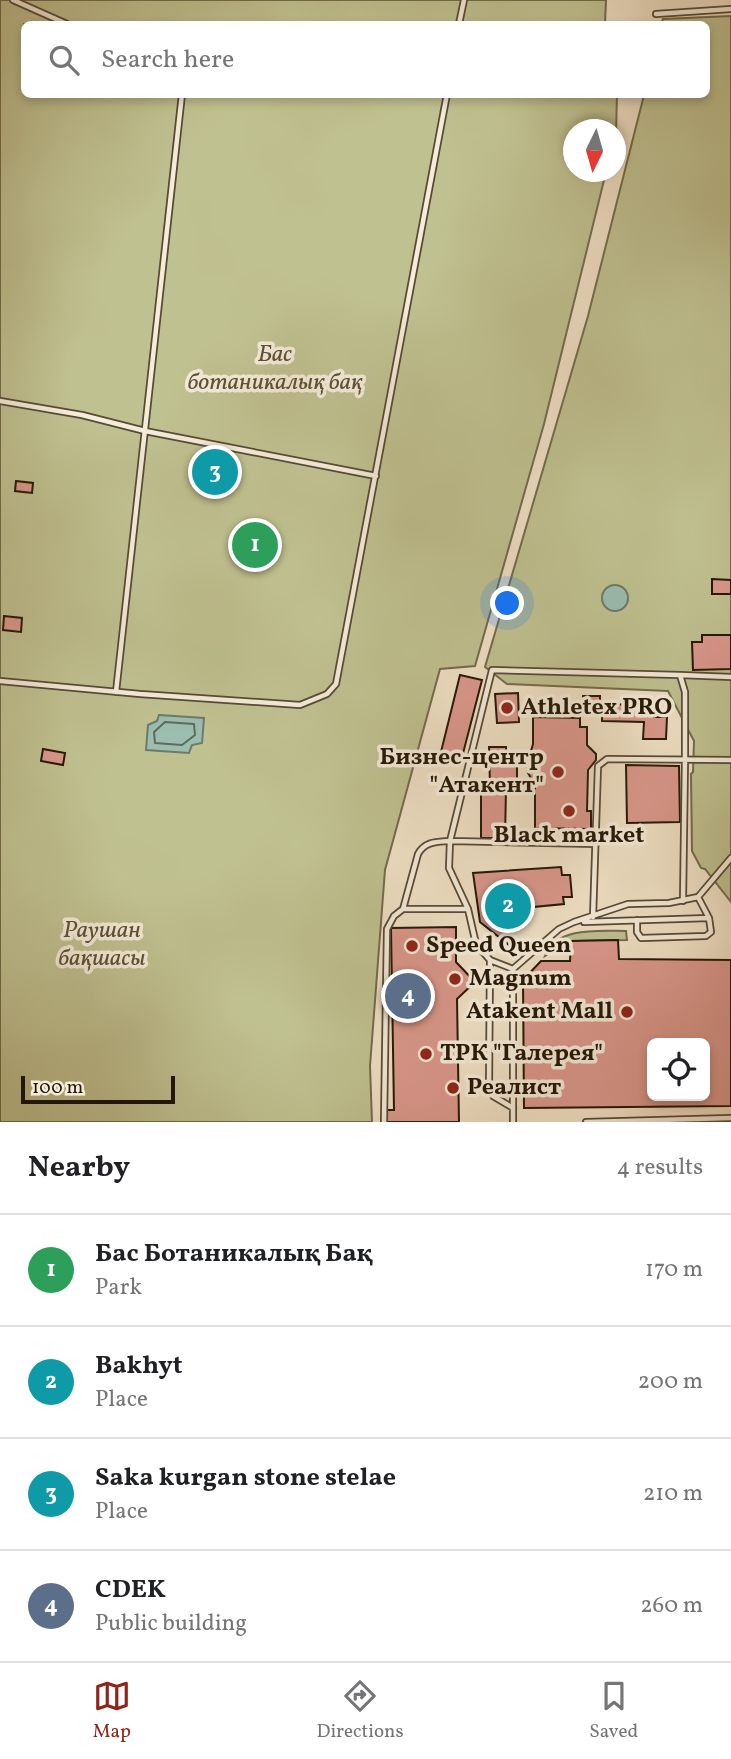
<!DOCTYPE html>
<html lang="en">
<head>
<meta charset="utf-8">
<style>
	body { margin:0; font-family:Vollkorn,serif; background:#f6f6f6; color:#202124 }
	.controls { position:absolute; right:21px; bottom:21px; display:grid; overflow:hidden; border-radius:10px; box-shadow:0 4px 10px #0003 }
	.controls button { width:63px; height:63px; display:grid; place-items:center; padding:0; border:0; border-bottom:2px solid #e0e0e0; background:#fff; color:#202124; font:35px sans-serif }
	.compass { position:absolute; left:563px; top:119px; width:63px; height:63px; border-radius:50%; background:#fff; box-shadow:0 4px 10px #0003; rotate:185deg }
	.scale { position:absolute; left:21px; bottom:18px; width:154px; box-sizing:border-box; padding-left:7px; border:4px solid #241707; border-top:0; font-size:19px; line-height:24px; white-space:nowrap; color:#241707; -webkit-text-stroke:5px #f5ecda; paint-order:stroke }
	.you { position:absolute; left:508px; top:604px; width:24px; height:24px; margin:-18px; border:5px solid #fff; border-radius:50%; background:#1a73e8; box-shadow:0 0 0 10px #1a73e833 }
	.badge { display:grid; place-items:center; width:46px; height:46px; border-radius:50%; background:#8f2418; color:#fff; font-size:23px; font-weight:700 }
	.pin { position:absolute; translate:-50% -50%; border:4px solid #fff; box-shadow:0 2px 7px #0006 }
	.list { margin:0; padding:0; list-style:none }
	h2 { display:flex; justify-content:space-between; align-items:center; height:91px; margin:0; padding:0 28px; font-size:30px }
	h2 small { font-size:23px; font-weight:400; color:#757577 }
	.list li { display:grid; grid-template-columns:46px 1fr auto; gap:21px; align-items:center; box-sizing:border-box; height:112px; padding:0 28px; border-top:2px solid #e0e0e0 }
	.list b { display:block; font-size:26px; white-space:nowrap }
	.list p { margin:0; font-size:23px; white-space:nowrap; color:#757577 }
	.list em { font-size:23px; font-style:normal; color:#757577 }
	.icon { flex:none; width:38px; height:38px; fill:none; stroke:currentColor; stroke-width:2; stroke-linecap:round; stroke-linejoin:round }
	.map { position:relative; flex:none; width:731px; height:1122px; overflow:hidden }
	.search { position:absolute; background:#fff; box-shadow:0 4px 10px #0003; left:21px; right:21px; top:21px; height:77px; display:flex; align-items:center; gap:18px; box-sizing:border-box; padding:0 24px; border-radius:10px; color:#757577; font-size:26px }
	.sheet { height:539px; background:#fff }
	nav { display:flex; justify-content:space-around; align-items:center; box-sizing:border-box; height:98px; border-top:2px solid #e0e0e0; background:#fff; font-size:19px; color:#757577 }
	nav a { display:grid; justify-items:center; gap:4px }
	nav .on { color:#8f2418 }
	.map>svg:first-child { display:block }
	.green { fill:#c0c191; stroke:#726c4c; stroke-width:2 }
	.water { fill:#9bbeb0; stroke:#6b7b6c; stroke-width:2 }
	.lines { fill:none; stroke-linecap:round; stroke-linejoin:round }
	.shore { stroke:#606a5c; stroke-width:2 }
	.building { fill:#db988d; stroke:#241707; stroke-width:2; fill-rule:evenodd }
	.service-casing { stroke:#574a37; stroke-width:8 }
	.service { stroke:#f5ecda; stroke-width:4.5 }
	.poi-dot { fill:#8f2418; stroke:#f5ecda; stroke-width:2.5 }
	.labels { text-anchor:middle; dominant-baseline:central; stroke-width:7; stroke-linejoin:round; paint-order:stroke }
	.park-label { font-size:24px; font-style:italic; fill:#5b5237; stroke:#f5ecda }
	.poi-label { font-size:24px; font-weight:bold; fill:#241707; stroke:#f5ecda; text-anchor:start }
</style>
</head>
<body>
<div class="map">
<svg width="731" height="1122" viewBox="0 0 731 1122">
	<rect width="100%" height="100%" fill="#f0e1c6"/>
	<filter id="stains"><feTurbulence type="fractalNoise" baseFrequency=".00286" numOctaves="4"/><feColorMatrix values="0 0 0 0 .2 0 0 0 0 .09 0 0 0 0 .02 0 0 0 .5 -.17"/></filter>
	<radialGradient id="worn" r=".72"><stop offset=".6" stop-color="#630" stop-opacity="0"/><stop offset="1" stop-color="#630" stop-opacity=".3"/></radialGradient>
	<path class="green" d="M0,0H606L605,24H24V94H617L616,135V130H574V172H606L544,424L475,666L440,669L385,870L370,1066L372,1122H0Z
		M731,16V902L705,869L701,868L692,851L691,774L693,772L694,741L668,691L507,684L485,667L588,316L644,95L706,94V24H661L663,19Z
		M626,931L627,940L571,941L545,956C556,926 601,931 626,931Z"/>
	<path class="water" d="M602 598a13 13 0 1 1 26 0a13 13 0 1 1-26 0Z
		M159,715L204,718L202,743L192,745L189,753L146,750L148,725L157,721Z"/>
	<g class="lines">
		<path class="shore" d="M165,722L194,724L195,735L182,745L155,743L154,732Z"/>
	</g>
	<path class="building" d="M16,481L33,483L32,493L15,491Z
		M712,579L731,580V594H712Z
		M4,616L22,618L21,632L3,630Z
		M702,635H731V669L693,670L692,642H702Z
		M460,675L482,680L460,765L439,760Z
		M518,693L519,722L497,723L495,694Z
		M583,696H600V704L654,705V717H667L666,739H643L644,722L602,721V713L583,712Z
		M533,717L580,718V727H587V745L596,754V760L588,770L587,811H591V829L535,828V785L528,773L527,765L533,744Z
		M489,747H506V765H517V786H490Z
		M43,749L65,753L63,765L41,761Z
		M626,765L679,766L680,822L627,823Z
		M481,789H506L505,838H481Z
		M561,867L562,875H570L572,897H563L564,904L513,909L509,945L480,922L473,873Z
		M456,927V962L475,982L457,999L459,1122H387V1110H394L391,928Z
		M618,940L619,959L731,960V1106L524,1108L523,980L541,961H570L571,941ZM652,1043H705V1096H652Z"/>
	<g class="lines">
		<g class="service-casing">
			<path id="service" d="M13,0L67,24
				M656,14L731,9
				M459,24L464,0
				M0,401L82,415L145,431L376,476
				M680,675L731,677
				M0,681L140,694L300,705L327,694L336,684L447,94
				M116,692L182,94
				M403,909L418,854C425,841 437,842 450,841L596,844
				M593,917L598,766L607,759L731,760
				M637,920V932L641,938L706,936L711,932L709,918L698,897
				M584,922L709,918
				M490,960L489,1087L493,1096L513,1108
				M513,969L490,960L476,944L468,909L449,868L450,841L492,670L680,675L685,692V760L683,901
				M384,1122L387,929L394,916L403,909H468
				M513,1122V969L559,929L574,922L628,904L669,903L698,897L731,858
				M586,1122L731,1118"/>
		</g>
		<use href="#service" class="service"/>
	</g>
	<g class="poi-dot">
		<circle cx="507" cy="708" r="7"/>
		<circle cx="558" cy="772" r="7"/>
		<circle cx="569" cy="811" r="7"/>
		<circle cx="412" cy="946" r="7"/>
		<circle cx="455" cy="979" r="7"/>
		<circle cx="627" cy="1012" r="7"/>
		<circle cx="426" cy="1054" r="7"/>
		<circle cx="453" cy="1088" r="7"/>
	</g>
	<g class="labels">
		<g class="park-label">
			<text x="275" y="355">Бас<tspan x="275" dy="28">ботаникалық бақ</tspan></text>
			<text x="102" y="931">Раушан<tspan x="102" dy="28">бақшасы</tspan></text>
		</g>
		<g class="poi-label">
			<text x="521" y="708">Athletex PRO</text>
			<text x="544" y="758" text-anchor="end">Бизнес-центр<tspan x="544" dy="28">"Атакент"</tspan></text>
			<text x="569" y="836" text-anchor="middle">Black market</text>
			<text x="426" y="946">Speed Queen</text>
			<text x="469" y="979">Magnum</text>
			<text x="613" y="1012" text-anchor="end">Atakent Mall</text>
			<text x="440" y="1054">ТРК "Галерея"</text>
			<text x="467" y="1088">Реалист</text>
		</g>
	</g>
	<rect width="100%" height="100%" filter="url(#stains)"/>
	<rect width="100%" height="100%" fill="url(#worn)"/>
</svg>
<div class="controls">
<button><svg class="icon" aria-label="locate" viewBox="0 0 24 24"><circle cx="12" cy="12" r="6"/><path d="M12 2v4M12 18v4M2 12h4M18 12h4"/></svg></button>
</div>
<svg class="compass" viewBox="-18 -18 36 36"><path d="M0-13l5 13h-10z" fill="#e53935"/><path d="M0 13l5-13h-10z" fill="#757577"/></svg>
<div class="scale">100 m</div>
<div class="you"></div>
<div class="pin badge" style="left:255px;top:545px;background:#2e9e5b">1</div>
<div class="pin badge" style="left:508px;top:906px;background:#0f9aa8">2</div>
<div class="pin badge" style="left:215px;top:472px;background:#0f9aa8">3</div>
<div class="pin badge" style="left:408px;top:996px;background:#5c6f8a">4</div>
<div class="search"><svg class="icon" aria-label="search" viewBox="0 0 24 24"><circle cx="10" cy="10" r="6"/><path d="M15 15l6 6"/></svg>Search here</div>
</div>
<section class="sheet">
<h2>Nearby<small>4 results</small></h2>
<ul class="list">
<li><span class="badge" style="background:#2e9e5b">1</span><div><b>Бас Ботаникалық Бақ</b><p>Park</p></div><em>170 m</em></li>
<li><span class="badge" style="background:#0f9aa8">2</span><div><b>Bakhyt</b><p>Place</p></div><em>200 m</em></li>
<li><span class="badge" style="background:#0f9aa8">3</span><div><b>Saka kurgan stone stelae</b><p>Place</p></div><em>210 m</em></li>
<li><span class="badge" style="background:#5c6f8a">4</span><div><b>CDEK</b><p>Public building</p></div><em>260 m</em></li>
</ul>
</section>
<nav>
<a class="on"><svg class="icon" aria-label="map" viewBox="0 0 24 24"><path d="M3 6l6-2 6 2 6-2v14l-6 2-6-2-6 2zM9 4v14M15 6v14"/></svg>Map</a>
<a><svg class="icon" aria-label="directions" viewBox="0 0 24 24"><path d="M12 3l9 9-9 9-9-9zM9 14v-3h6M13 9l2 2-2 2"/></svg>Directions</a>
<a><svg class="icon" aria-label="saved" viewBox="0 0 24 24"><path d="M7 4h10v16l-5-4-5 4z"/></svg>Saved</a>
</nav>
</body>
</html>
